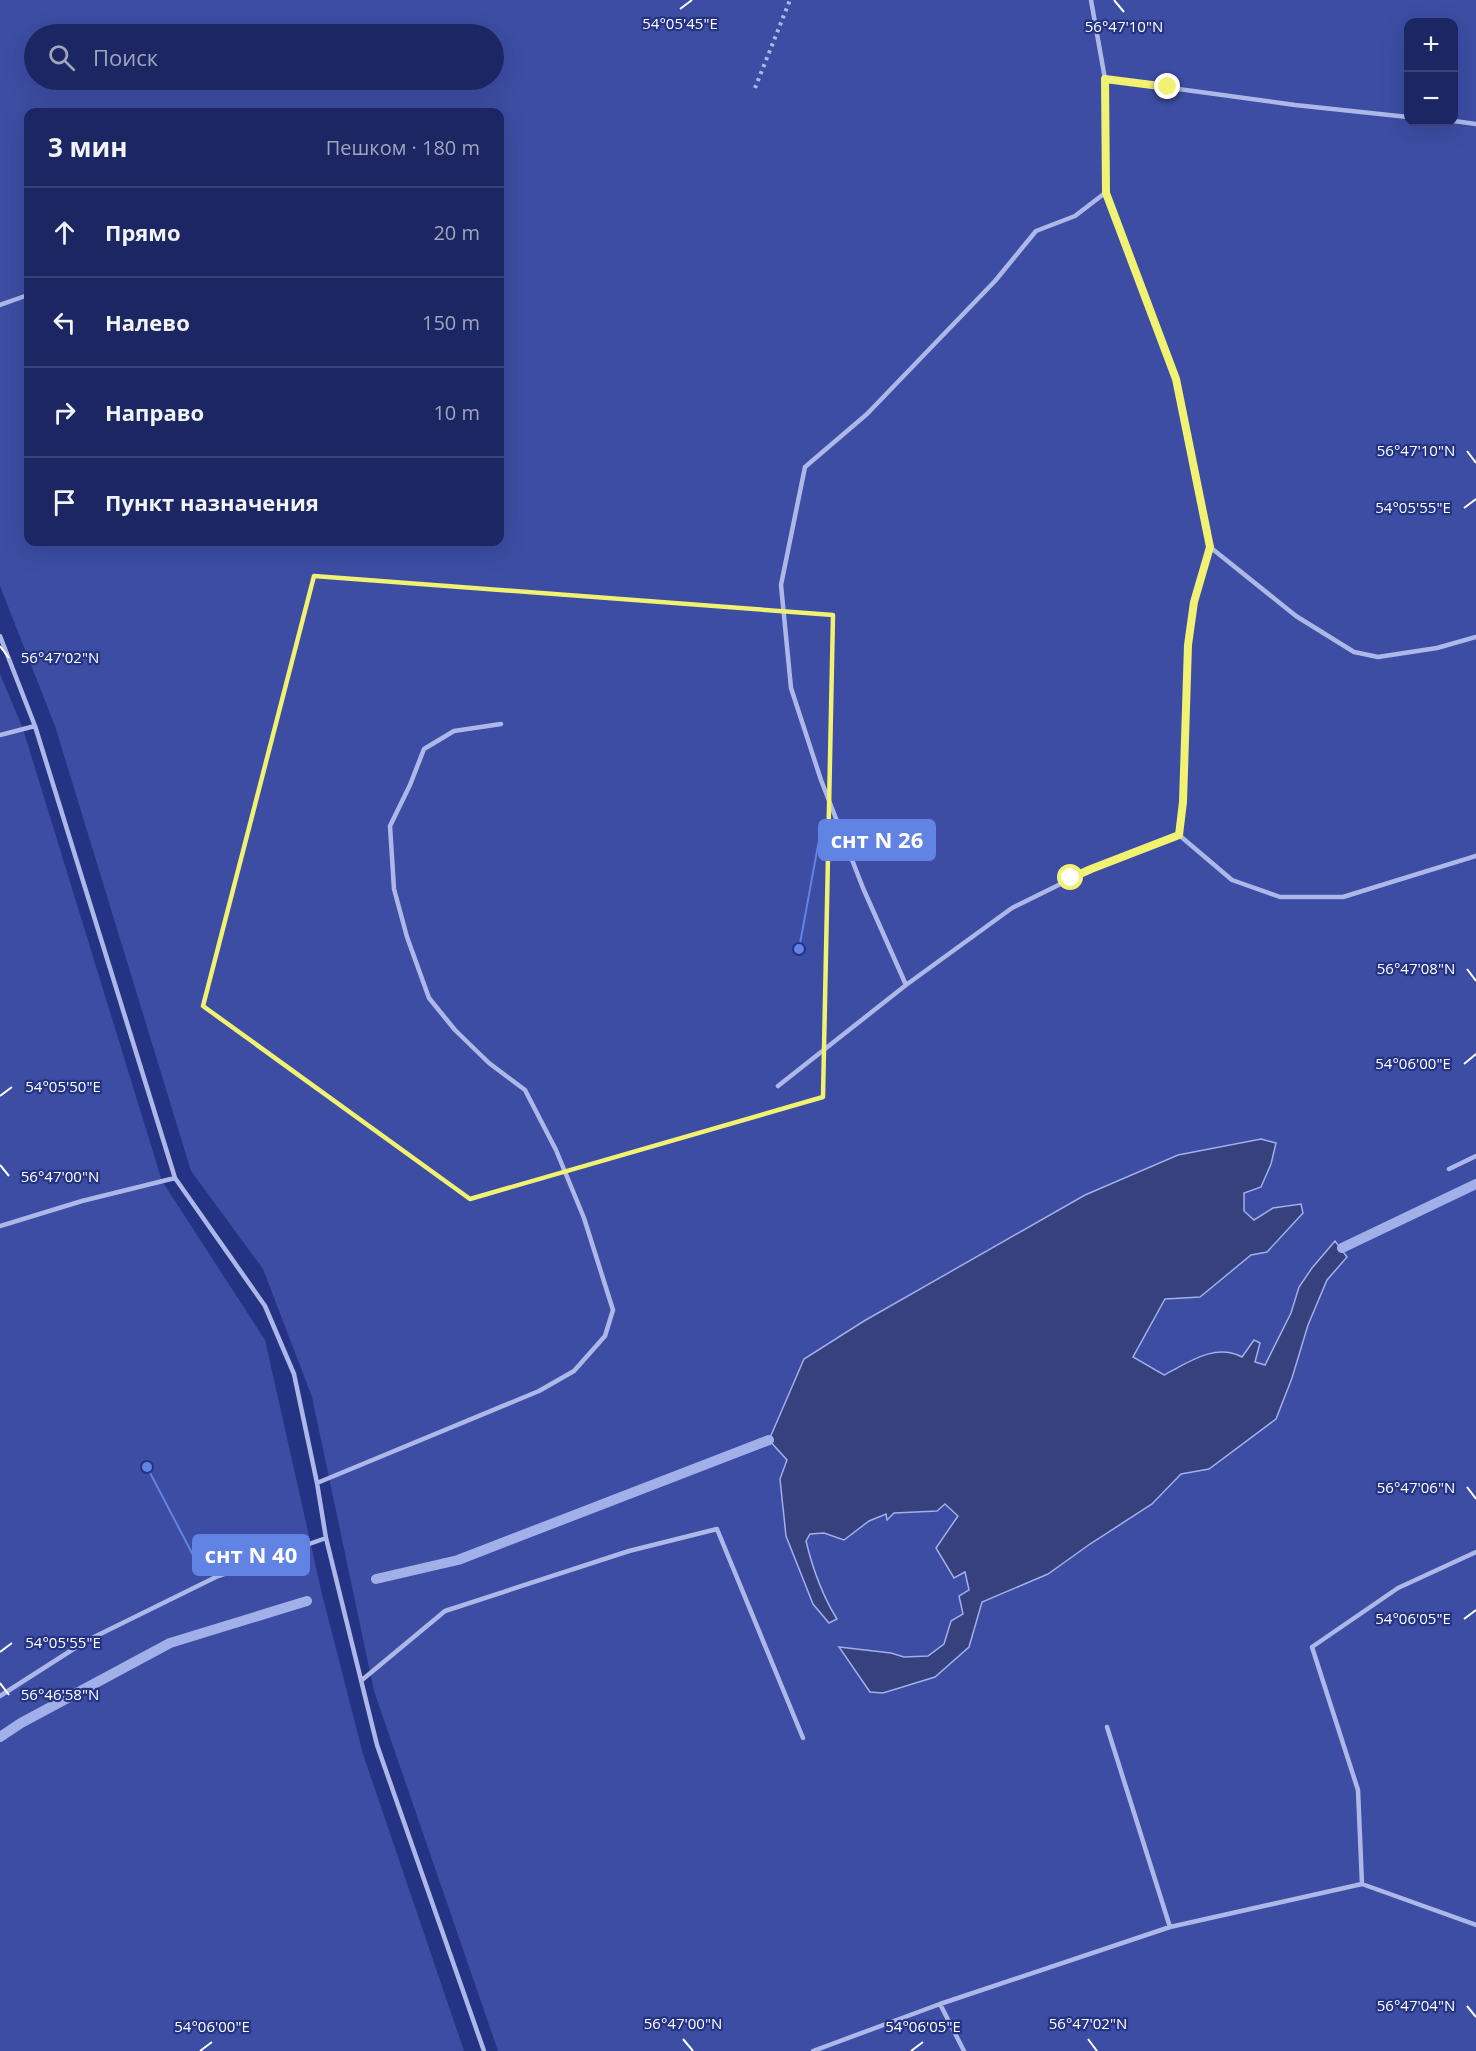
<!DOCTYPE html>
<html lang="ru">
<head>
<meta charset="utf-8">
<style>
	body { margin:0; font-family:"Open Sans",sans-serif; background:#252e69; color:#f1f3f6 }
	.controls { position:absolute; right:18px; top:18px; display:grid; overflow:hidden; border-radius:12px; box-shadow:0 6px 24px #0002 }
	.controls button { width:54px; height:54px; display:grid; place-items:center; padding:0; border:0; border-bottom:2px solid #3a4378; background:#1c2663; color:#f1f3f6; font:30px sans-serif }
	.stop { position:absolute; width:18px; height:18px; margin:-14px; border:4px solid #f1f172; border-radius:50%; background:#fff }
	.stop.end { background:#f1f172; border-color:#fff; box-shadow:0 2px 6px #0008 }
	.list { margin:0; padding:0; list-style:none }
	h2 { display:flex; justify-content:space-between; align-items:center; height:78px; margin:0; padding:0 24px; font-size:26px }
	h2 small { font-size:20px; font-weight:400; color:#a0a5be }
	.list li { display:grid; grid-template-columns:39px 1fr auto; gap:18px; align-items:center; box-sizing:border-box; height:90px; padding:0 24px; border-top:2px solid #3a4378 }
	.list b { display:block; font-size:22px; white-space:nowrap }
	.list em { font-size:20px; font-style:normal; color:#a0a5be }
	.icon { flex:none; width:33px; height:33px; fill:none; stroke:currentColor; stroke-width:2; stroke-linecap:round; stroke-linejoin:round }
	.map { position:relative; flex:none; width:1476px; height:2051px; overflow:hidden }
	.search { position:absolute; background:#1c2663; box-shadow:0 6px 24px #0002; left:24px; top:24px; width:480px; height:66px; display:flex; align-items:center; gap:15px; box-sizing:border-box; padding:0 21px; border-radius:33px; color:#a0a5be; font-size:22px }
	.panel { position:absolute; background:#1c2663; box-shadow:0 6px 24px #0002; left:24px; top:108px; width:480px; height:438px; border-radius:12px }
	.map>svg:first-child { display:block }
	.green { fill:#3c4da3; fill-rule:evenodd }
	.water { fill:#37417d; stroke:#a2afe8; stroke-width:1.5 }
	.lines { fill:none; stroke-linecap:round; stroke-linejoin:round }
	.stream { stroke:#a2afe8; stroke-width:10 }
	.path { stroke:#aeb8e8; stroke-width:4; stroke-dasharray:3 4.5; stroke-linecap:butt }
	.lane { stroke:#aeb8e8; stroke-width:4.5 }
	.route { stroke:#f1f172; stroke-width:8 }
	.marked { fill:none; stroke:#f1f172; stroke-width:4.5; stroke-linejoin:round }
	.ticks { fill:none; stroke:#fff; stroke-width:2 }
	.ticks-label { font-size:15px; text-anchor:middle; fill:#fff; stroke:#253384; stroke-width:4.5; stroke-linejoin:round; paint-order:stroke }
	.leader { fill:none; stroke:#6183e4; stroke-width:2 }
	.callout-dot { fill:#6183e4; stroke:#253384; stroke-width:2 }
	.callout { fill:#6183e4; stroke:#6183e4; stroke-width:2 }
	.callout-label { font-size:22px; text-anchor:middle; font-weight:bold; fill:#fff }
</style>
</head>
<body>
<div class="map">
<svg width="1476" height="2051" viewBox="0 0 1476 2051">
	<rect width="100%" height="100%" fill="#253384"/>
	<path class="green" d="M0,0H1476V2051H498L374,1691L312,1397L263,1269L191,1171L55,726L0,586ZM1408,22H1454V122H1408ZM34,34H494V80H34ZM28,112H500V542H28Z
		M0,674L23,729L162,1181L265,1340L322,1594L363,1754L464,2051H0Z"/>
	<path class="water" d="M1261,1139L1276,1143L1271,1164L1261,1187L1244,1193V1211L1254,1220L1273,1208L1301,1204L1303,1213L1267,1252L1251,1255L1200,1297L1165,1299L1133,1357L1164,1375C1189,1362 1215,1343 1242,1357L1254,1340L1260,1343L1255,1362L1265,1365L1291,1313L1299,1287L1312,1268L1335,1241L1347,1257L1327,1280L1308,1325L1292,1378L1276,1419L1209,1469L1181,1474L1152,1504L1090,1544L1048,1574L982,1602L969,1647L935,1677L883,1693L870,1692L839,1647L891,1653L904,1657L928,1656L944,1644L951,1621L963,1614L959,1596L969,1590L965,1572L954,1578L936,1548L958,1516L945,1504L937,1511L894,1513L887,1520L886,1514L869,1521L844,1540L824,1533L810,1534L806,1541C813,1570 822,1595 837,1619L829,1623L813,1604L786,1536L780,1479L787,1460L769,1440L804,1359L864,1321L1085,1195L1178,1155Z"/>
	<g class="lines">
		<path class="stream" d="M1342,1248L1476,1184
			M376,1579L458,1560L769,1440
			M0,1737L21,1723L170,1643L307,1601"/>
		<path class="path" d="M755,88L790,0"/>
		<path class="lane" d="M1091,0L1105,79V193L1176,379L1210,547L1296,616L1354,652L1378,657L1437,648L1476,637
			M1105,79L1295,105L1408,117
			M1454,121L1476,124
			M0,305L28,295
			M1210,547C1205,566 1196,586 1193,605C1181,681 1188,759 1179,835L1232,880L1280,897H1343L1476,856
			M0,636L35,726L175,1178L265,1306L294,1374L317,1483L326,1538L377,1745L484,2051
			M0,735L35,726
			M906,985L863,888L821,780L791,688L781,585L805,467L867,414L995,281L1036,231L1075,216L1105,193
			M778,1086L906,985L1012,908L1091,869L1179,835
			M1449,1169L1476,1156
			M0,1226L82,1201L175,1178
			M317,1483L539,1391L574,1371L605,1336L613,1310L584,1218L556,1150L525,1090L489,1063L455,1030L429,998L407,937L394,889L390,826L410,785L424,749L454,731L501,724
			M362,1680L445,1611L629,1551L717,1529L803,1738
			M0,1696L86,1641L216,1577L326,1538
			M1107,1727L1170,1927
			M1362,1884L1358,1790L1312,1647L1398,1588L1476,1552
			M940,2004L964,2051
			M813,2051L940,2004L1170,1927L1362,1884L1476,1925"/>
	</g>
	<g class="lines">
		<path class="route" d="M1071,878L1091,869L1179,835L1183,802L1188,645L1194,602L1210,547L1176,379L1106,193L1105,79L1168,87"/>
	</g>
	<path class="marked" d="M314,576L833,615L823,1097L470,1199L203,1006Z"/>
	<path class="ticks" d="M1114,0L1124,12M680,9L692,0M1467,451L1476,463M1464,508L1476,499M0,646L9,658M1467,969L1476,981M1464,1064L1476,1054M0,1096L12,1087M0,1165L9,1176M1467,1487L1476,1499M1464,1619L1476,1610M0,1652L12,1643M0,1683L9,1695M1467,2006L1476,2017M683,2039L693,2051M1088,2039L1097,2051M200,2051L212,2042M911,2051L923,2042"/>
	<g class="ticks-label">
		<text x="680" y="29">54°05'45"E</text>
		<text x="1124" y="32">56°47'10"N</text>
		<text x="1416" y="456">56°47'10"N</text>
		<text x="1413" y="513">54°05'55"E</text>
		<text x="60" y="663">56°47'02"N</text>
		<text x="1416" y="974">56°47'08"N</text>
		<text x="1413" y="1069">54°06'00"E</text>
		<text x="63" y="1092">54°05'50"E</text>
		<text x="60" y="1182">56°47'00"N</text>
		<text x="1416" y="1493">56°47'06"N</text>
		<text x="1413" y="1624">54°06'05"E</text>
		<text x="63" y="1648">54°05'55"E</text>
		<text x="60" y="1700">56°46'58"N</text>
		<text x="1416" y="2011">56°47'04"N</text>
		<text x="683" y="2029">56°47'00"N</text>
		<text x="1088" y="2029">56°47'02"N</text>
		<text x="212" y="2032">54°06'00"E</text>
		<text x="923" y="2032">54°06'05"E</text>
	</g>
	<path class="leader" d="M799 949L819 840M147 1467L193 1555"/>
	<g class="callout-dot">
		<circle cx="799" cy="949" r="6"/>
		<circle cx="147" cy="1467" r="6"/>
	</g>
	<g class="callout">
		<rect x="819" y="820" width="116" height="40" rx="6"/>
		<rect x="193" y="1535" width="116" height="40" rx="6"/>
	</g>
	<g class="callout-label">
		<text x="877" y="848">снт N 26</text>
		<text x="251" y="1563">снт N 40</text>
	</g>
</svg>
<div class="controls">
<button>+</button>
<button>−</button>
</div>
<div class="stop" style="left:1071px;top:878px"></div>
<div class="stop end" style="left:1168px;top:87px"></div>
<div class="search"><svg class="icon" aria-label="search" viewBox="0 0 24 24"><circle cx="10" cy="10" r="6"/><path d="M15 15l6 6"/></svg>Поиск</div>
<section class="panel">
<h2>3 мин<small>Пешком · 180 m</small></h2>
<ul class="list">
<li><svg class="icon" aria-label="ahead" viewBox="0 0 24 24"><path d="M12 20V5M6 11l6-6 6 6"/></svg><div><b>Прямо</b></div><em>20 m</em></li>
<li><svg class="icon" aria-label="left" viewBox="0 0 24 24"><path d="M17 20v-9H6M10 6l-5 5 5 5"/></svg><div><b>Налево</b></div><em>150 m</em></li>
<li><svg class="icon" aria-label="right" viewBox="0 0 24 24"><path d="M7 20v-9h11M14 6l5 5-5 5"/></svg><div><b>Направо</b></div><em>10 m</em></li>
<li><svg class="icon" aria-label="arrive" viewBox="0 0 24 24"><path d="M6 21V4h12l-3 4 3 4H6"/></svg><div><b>Пункт назначения</b></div></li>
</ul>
</section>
</div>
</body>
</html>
